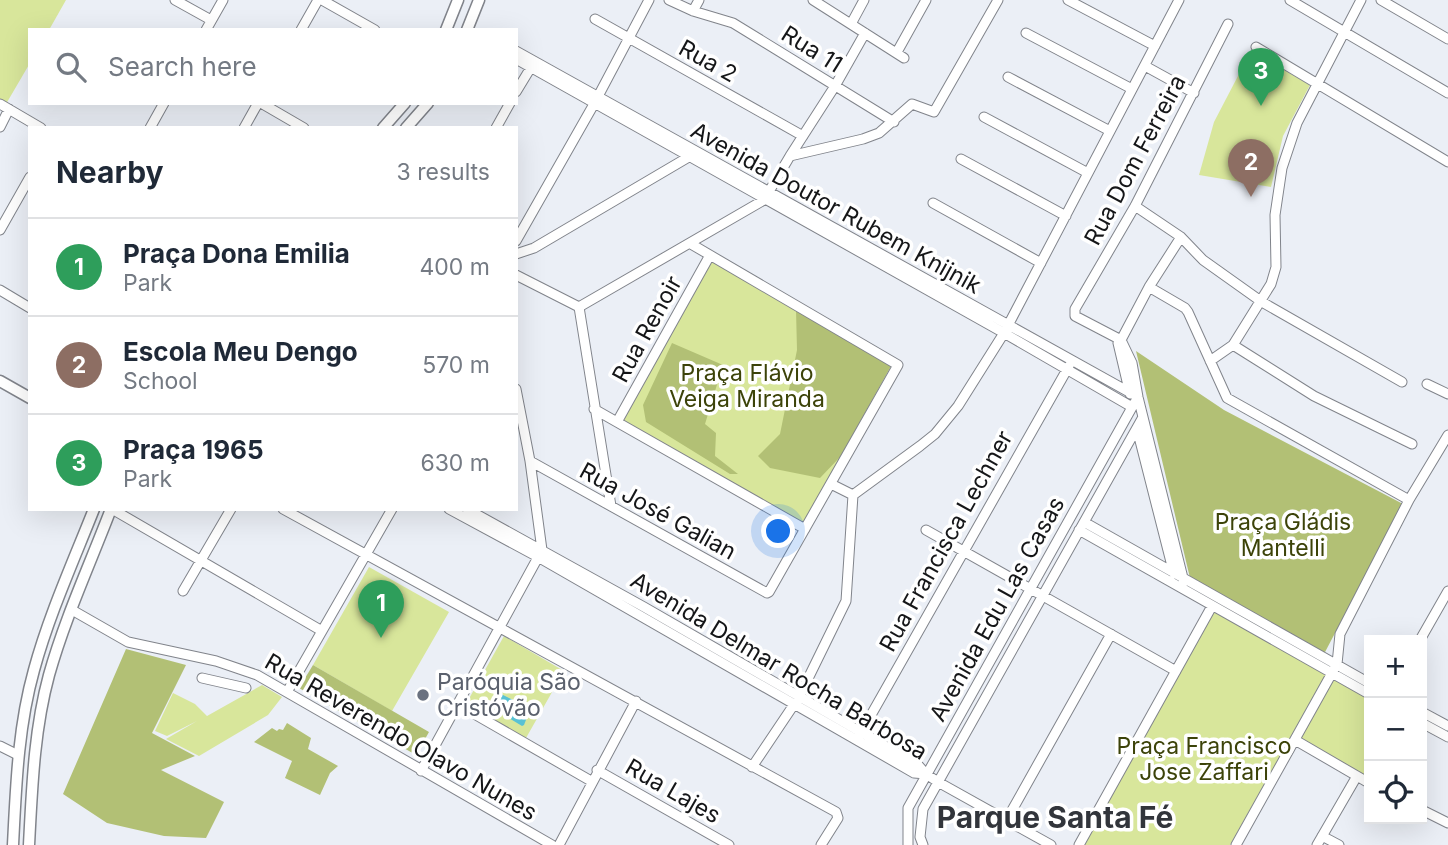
<!DOCTYPE html>
<html lang="en">
<head>
<meta charset="utf-8">
<style>
	body { margin:0; font-family:Inter,sans-serif; background:#f2f2f3; color:#1f2937 }
	.controls { position:absolute; right:21px; bottom:21px; display:grid; overflow:hidden; border-radius:0px; box-shadow:0 7px 28px #0002 }
	.controls button { width:63px; height:63px; display:grid; place-items:center; padding:0; border:0; border-bottom:2px solid #e0e1e3; background:#fff; color:#1f2937; font:35px sans-serif }
	.you { position:absolute; left:779px; top:532px; width:24px; height:24px; margin:-18px; border:5px solid #fff; border-radius:50%; background:#1a73e8; box-shadow:0 0 0 10px #1a73e833 }
	.badge { display:grid; place-items:center; width:46px; height:46px; border-radius:50%; background:#6a68e1; color:#fff; font-size:23px; font-weight:700 }
	.pin { position:absolute; translate:-50% -58px; filter:drop-shadow(0 2px 4px #0008) }
	.pin::after { content:''; position:absolute; top:37px; width:24px; height:21px; background:inherit; clip-path:polygon(0 0,100% 0,50% 100%) }
	.list { margin:0; padding:0; list-style:none }
	h2 { display:flex; justify-content:space-between; align-items:center; height:91px; margin:0; padding:0 28px; font-size:30px }
	h2 small { font-size:23px; font-weight:400; color:#747a83 }
	.list li { display:grid; grid-template-columns:46px 1fr auto; gap:21px; align-items:center; box-sizing:border-box; height:98px; padding:0 28px; border-top:2px solid #e0e1e3 }
	.list b { display:block; font-size:26px; white-space:nowrap }
	.list p { margin:0; font-size:23px; white-space:nowrap; color:#747a83 }
	.list em { font-size:23px; font-style:normal; color:#747a83 }
	.icon { flex:none; width:38px; height:38px; fill:none; stroke:currentColor; stroke-width:2; stroke-linecap:round; stroke-linejoin:round }
	.map { position:relative; flex:none; width:1448px; height:845px; overflow:hidden }
	.search { position:absolute; background:#fff; box-shadow:0 7px 28px #0002; left:28px; top:28px; width:490px; height:77px; display:flex; align-items:center; gap:18px; box-sizing:border-box; padding:0 24px; border-radius:0px; color:#747a83; font-size:26px }
	.panel { position:absolute; background:#fff; box-shadow:0 7px 28px #0002; left:28px; top:126px; width:490px; height:385px; border-radius:0px }
	.map>svg:first-child { display:block }
	.green { fill:#d8e69b }
	.forest { fill:#b2c075 }
	.water { fill:#59c2d4 }
	.lines { fill:none; stroke-linecap:round; stroke-linejoin:round }
	.minor-casing { stroke:#81848b; stroke-width:11 }
	.major-casing { stroke:#81848b; stroke-width:13 }
	.minor { stroke:#fff; stroke-width:9 }
	.major { stroke:#fff; stroke-width:10 }
	.worship-dot { fill:#6b7280; stroke:#fff; stroke-width:2.5 }
	.labels { text-anchor:middle; dominant-baseline:central; stroke-width:7; stroke-linejoin:round; paint-order:stroke }
	.street-label { font-size:23px; fill:#151618; stroke:#fff }
	.park-label { font-size:23px; fill:#3c4309; stroke:#fff }
	.worship-label { font-size:23px; fill:#5b616d; stroke:#fff; text-anchor:start }
	.district-label { font-size:30px; font-weight:bold; fill:#32353b; stroke:#fff }
</style>
</head>
<body>
<div class="map">
<svg width="1448" height="845" viewBox="0 0 1448 845">
	<rect width="100%" height="100%" fill="#ebeff6"/>
	<path class="green" d="M0,0H66L49,30H30V63L6,104L0,100Z
		M1251,51L1310,85L1283,136L1271,187L1199,175L1214,122Z
		M712,261L891,366L804,523L623,420Z
		M369,567L449,612L392,711L313,665Z
		M1213,611L1326,674L1230,845H1083Z
		M504,636L564,671L526,738L466,704Z
		M1334,678L1369,698V770L1366,776L1300,737Z
		M262,685L282,697L268,715L199,756L166,739L197,721L167,736L155,731L173,693L195,704L207,716Z"/>
	<path class="forest" d="M796,310L891,366L841,456L820,478L770,468L758,456L780,434L797,350Z
		M672,343L723,365L705,424L716,433L715,456L738,474H730L646,422L643,405Z
		M1136,351L1224,410L1403,504L1324,654L1190,578Z
		M126,649L186,665L152,733L195,756L161,770L224,802L206,838L164,836L107,823L63,794Z
		M313,665L429,732L416,755L299,688Z
		M287,723L311,738L308,749L338,766L330,773L320,795L285,778L292,761L254,742L272,728L277,731L279,729L283,730Z"/>
	<path class="water" d="M499,693L519,703L529,712L524,725L522,726L491,707Z"/>
	<g class="lines">
		<g class="minor-casing">
			<path id="minor" d="M175,0L211,20
				M322,0L375,30
				M669,0L693,11L733,23L894,122
				M813,0L904,58
				M1068,0L1155,46
				M1290,0L1448,93
				M1381,0L1448,39
				M693,11L699,0
				M595,19L803,136
				M851,24L864,0
				M206,30L223,0
				M301,30L318,0
				M1026,33L1132,89
				M1256,47L1448,162
				M516,51L1138,397
				M897,52L926,0
				M516,59L1004,333L1132,407
				M1145,66L1194,93
				M1008,77L1110,131
				M516,92L533,64
				M261,103L304,128
				M0,104L41,128
				M984,117L1088,173
				M0,127L9,109
				M150,128L164,103
				M244,128L258,103
				M496,128L510,103
				M790,156L835,86L865,33
				M961,159L1066,216
				M933,203L1041,263
				M1135,206L1181,237L1203,260L1262,302L1402,382
				M0,230L30,177
				M516,241L594,104L649,0
				M516,254L534,248L692,155
				M516,275L579,307
				M1149,287L1185,308L1188,312L1227,398L1409,500
				M0,290L30,308
				M579,307L764,200L790,156L863,139L879,133L912,104L934,112L998,0
				M579,307L611,506
				M1121,340L1075,316V309L1135,206L1228,24
				M1121,340L1132,363L1138,397L1184,582
				M1121,340L1149,287L1181,237
				M1118,343L1130,394
				M1233,345L1314,396L1412,444
				M1210,361L1233,345L1271,284L1276,267L1275,215L1282,168L1297,123L1361,0
				M1427,384L1448,394
				M594,409L805,529
				M617,422L710,255
				M1137,429L1174,574
				M530,461L767,593L769,592L898,365L691,244
				M831,484L853,495
				M853,495L920,446L935,434L958,406L1004,333L1179,0
				M112,509L322,631
				M283,509L836,812L838,818L821,845
				M449,509L538,557L914,773L926,774
				M467,509L644,607L918,765L926,774L938,782L1051,845
				M1084,522L1369,683
				M926,530L1176,671
				M1079,530L1369,694
				M183,591L231,509
				M72,610L128,642L216,661L257,675L552,845
				M1420,640L1448,591
				M202,678L246,688
				M287,692L392,509
				M457,704L591,781
				M1422,712L1448,726
				M1422,723L1448,737
				M858,738L1069,366
				M1295,740L1369,783
				M0,746L18,755
				M752,767L799,697L846,601L853,495
				M597,770L729,845
				M421,771L542,550L530,461L516,389
				M1422,810L1448,823
				M1006,821L1111,634
				M1322,836L1339,845
				M559,845L636,701
				M908,845V808L1135,402
				M923,845L920,837L923,809L1143,417
				M1079,845L1212,606
				M1236,845L1337,664L1340,634L1409,500L1448,435
				M1317,845L1357,776"/>
		</g>
		<g class="major-casing">
			<path id="major" d="M446,30L458,0
				M467,30L479,0
				M383,128L405,103
				M406,128L428,103
				M0,381L30,398
				M13,845C16,786 18,727 34,670C49,615 73,562 94,509
				M29,845C32,788 34,730 49,675C65,618 90,564 111,509"/>
		</g>
		<use href="#minor" class="minor"/>
		<use href="#major" class="major"/>
	</g>
	<circle class="worship-dot" cx="423" cy="695" r="7"/>
	<g class="labels">
		<g class="street-label">
			<text transform="translate(812 49) rotate(32)">Rua 11</text>
			<text transform="translate(708 61) rotate(29)">Rua 2</text>
			<text transform="translate(1135 160) rotate(-62)">Rua Dom Ferreira</text>
			<text transform="translate(836 208) rotate(29)">Avenida Doutor Rubem Knijnik</text>
			<text transform="translate(647 329) rotate(-61)">Rua Renoir</text>
			<text transform="translate(658 511) rotate(29)">Rua José Galian</text>
			<text transform="translate(946 541) rotate(-61)">Rua Francisca Lechner</text>
			<text transform="translate(997 609) rotate(-61)">Avenida Edu Las Casas</text>
			<text transform="translate(779 666) rotate(31)">Avenida Delmar Rocha Barbosa</text>
			<text transform="translate(401 737) rotate(30)">Rua Reverendo Olavo Nunes</text>
			<text transform="translate(673 791) rotate(30)">Rua Lajes</text>
		</g>
		<g class="park-label">
			<text x="747" y="373">Praça Flávio<tspan x="747" dy="26">Veiga Miranda</tspan></text>
			<text x="1283" y="522">Praça Gládis<tspan x="1283" dy="26">Mantelli</tspan></text>
			<text x="1204" y="746">Praça Francisco<tspan x="1204" dy="26">Jose Zaffari</tspan></text>
		</g>
		<g class="worship-label">
			<text x="437" y="682">Paróquia São<tspan x="437" dy="26">Cristóvão</tspan></text>
		</g>
		<g class="district-label">
			<text x="1055" y="817">Parque Santa Fé</text>
		</g>
	</g>
</svg>
<div class="controls">
<button>+</button>
<button>−</button>
<button><svg class="icon" aria-label="locate" viewBox="0 0 24 24"><circle cx="12" cy="12" r="6"/><path d="M12 2v4M12 18v4M2 12h4M18 12h4"/></svg></button>
</div>
<div class="you"></div>
<div class="pin badge" style="left:381px;top:638px;background:#2e9e5b">1</div>
<div class="pin badge" style="left:1251px;top:197px;background:#8d6e63">2</div>
<div class="pin badge" style="left:1261px;top:106px;background:#2e9e5b">3</div>
<div class="search"><svg class="icon" aria-label="search" viewBox="0 0 24 24"><circle cx="10" cy="10" r="6"/><path d="M15 15l6 6"/></svg>Search here</div>
<section class="panel">
<h2>Nearby<small>3 results</small></h2>
<ul class="list">
<li><span class="badge" style="background:#2e9e5b">1</span><div><b>Praça Dona Emilia</b><p>Park</p></div><em>400 m</em></li>
<li><span class="badge" style="background:#8d6e63">2</span><div><b>Escola Meu Dengo</b><p>School</p></div><em>570 m</em></li>
<li><span class="badge" style="background:#2e9e5b">3</span><div><b>Praça 1965</b><p>Park</p></div><em>630 m</em></li>
</ul>
</section>
</div>
</body>
</html>
